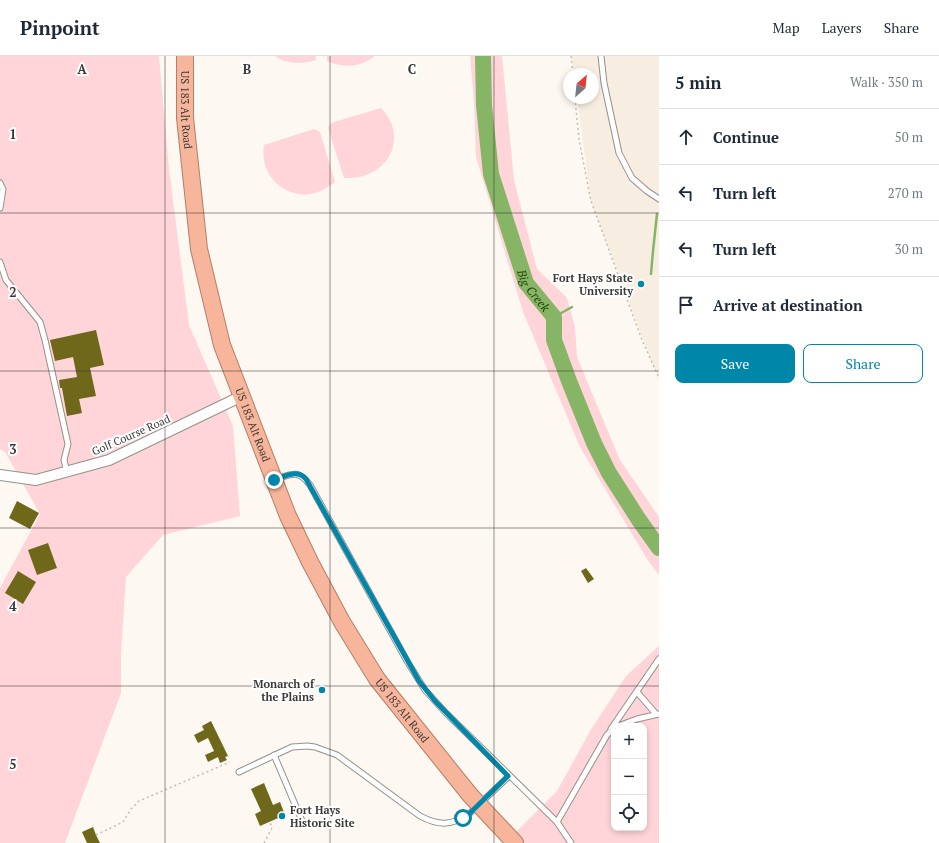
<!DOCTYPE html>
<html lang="en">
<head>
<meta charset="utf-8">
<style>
	body { margin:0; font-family:"PT Serif",serif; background:#f2f2f3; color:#1f2937 }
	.controls { position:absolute; right:12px; bottom:12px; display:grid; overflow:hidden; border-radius:8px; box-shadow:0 2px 6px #0003 }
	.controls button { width:36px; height:36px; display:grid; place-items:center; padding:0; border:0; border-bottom:1px solid #e0e1e3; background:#fff; color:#1f2937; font:20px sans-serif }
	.compass { position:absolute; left:563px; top:12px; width:36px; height:36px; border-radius:50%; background:#fff; box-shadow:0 2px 6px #0003; rotate:27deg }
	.stop { position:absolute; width:12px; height:12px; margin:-9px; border:3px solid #0086a8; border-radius:50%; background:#fff }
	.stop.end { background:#0086a8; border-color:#fff; box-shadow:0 1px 4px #0008 }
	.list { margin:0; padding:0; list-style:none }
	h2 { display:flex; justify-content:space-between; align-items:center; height:52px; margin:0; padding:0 16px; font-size:17px }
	h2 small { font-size:13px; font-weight:400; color:#747a83 }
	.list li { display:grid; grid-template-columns:26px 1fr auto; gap:12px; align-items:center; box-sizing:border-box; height:56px; padding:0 16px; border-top:1px solid #e0e1e3 }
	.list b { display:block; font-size:15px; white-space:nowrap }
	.list em { font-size:13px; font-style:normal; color:#747a83 }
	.actions { display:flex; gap:8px; padding:12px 16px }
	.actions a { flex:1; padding:9px 0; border:1px solid #0086a8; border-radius:8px; text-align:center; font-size:14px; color:#0086a8 }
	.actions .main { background:#0086a8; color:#fff }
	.icon { flex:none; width:22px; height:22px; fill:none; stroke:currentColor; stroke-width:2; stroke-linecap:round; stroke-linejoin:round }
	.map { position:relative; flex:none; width:659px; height:787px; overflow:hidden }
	header { display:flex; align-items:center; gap:24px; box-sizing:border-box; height:56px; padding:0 20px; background:#fff; border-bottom:1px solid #e0e1e3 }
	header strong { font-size:19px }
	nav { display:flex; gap:22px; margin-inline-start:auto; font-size:14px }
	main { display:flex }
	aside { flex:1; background:#fff }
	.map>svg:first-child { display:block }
	.built { fill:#f7ede0 }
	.green { fill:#ffd5d9; fill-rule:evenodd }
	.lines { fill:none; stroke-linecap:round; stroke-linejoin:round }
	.stream { stroke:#86b565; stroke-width:2.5 }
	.river { stroke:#86b565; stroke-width:16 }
	.building { fill:#6f671a }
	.service-casing { stroke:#94908b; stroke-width:7 }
	.minor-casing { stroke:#94908b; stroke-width:12 }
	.trunk-casing { stroke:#b47e68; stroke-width:18 }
	.path { stroke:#c0bcb7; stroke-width:1.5; stroke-dasharray:2 3; stroke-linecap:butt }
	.service { stroke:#fff; stroke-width:5 }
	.minor { stroke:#fff; stroke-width:10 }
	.trunk { stroke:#f7b69b; stroke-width:16 }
	.route { stroke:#0086a8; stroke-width:5 }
	.grid { fill:none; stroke:#3b3937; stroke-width:1; stroke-opacity:0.55 }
	.poi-dot { fill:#0086a8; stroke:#fff; stroke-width:1.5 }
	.labels { text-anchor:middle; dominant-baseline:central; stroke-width:4; stroke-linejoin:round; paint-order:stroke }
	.street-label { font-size:11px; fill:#3b3937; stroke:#fff }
	.poi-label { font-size:11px; font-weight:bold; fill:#3b3937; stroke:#fff; text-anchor:end }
	.water-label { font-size:12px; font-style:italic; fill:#234107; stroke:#fff }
	.grid-label { font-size:13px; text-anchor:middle; font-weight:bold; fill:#3b3937; stroke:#fff; stroke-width:4; stroke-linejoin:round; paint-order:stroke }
</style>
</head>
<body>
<header>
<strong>Pinpoint</strong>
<nav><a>Map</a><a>Layers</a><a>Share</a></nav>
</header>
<main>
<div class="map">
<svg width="659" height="787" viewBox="0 0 659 787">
	<rect width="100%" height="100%" fill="#fdf8f2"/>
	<path class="built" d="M571,0H659V321L654,312L591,145L577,42H593V18H574Z"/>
	<path class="green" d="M0,0H159L169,113L189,269L233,370L240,460L163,479L126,521L121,597V637L65,787H0V532L40,458L5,396L0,393Z
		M275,0H316V4C303,8 287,9 275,0Z
		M327,0H375C360,12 343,12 327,5Z
		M470,0H502L514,124L537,213L567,242L575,271L577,301L620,404L659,461V519L647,503L580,391L523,256L476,101L474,46Z
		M381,52C411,83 386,125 344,122L328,72L331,67Z
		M314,73L320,76L335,126C325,134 313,140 300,138C275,135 260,112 264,89Z
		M659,590V787H515L510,782L557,735L590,675L626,620ZM614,670H644V772H614Z"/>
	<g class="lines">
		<path class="stream" d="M651,218L653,195L657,158
			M554,261L572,251"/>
		<path class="river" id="s1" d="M483,0L484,49L491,118L526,227L554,261V284L569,325L594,387L609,417L639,464L659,492"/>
	</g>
	<path class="building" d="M96,274L104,309L90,312L96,340L79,343L82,357L67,360L62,332H60L59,324L77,321L73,301L55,305L50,284Z
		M17,445L39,457L30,473L9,462Z
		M48,487L57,512L37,519L28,494Z
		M586,512L594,523L588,527L581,515Z
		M18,515L36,526L23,548L5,537Z
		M211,665L228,700L225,701L227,704L220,707L218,701L208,706L205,699L214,695L208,682L198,687L194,679L204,674L202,670Z
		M264,727L273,749L280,746L285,759L260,770L255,758L261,755L251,733Z
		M93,771L96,779L100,787H87L82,776Z"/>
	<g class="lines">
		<g class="service-casing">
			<path id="service" d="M601,0L604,27L619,97L632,122L647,135L659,143
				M0,127L3,133L0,152
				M0,206L6,224L40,266L45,284L68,388L64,404L67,416
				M276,423C292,418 298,413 310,429L407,605L425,634L446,657L557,766L571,787
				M637,636L656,658
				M618,670L637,663L659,658
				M611,673L659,603
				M274,699L303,767
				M239,716L292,691L307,690L315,691L337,699L420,760C439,770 452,770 470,757L509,720
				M557,766L607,679L614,672"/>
		</g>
		<g class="minor-casing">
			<path id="minor" d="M0,419L36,424L109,404L242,340"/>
		</g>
		<g class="trunk-casing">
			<g id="trunk">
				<path id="s2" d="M185,0V62L199,193L222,289L288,460L310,506L342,566L377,623L470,739L515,787"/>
			</g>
		</g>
		<path class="path" d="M571,0L573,18
			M575,42L579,84L591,145L642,284L659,322
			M96,779L123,766L131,753L139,745L230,706
			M264,787L272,772L270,766"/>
		<use href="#service" class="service"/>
		<use href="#minor" class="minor"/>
		<use href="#trunk" class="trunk"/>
	</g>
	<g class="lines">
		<path class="route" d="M274,424C285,420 297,413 306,423L419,625L435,645L508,720L470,757L463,762"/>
	</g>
	<path class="grid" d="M165,0V787M330,0V787M494,0V787M0,157H659M0,315H659M0,472H659M0,630H659"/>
	<g class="poi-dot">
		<circle cx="641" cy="228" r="4"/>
		<circle cx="322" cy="634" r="4"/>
		<circle cx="282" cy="760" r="4"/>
	</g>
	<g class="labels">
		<g class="street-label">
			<text stroke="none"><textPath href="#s2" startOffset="54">US 183 Alt Road</textPath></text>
			<text stroke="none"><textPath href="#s2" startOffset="378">US 183 Alt Road</textPath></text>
			<text transform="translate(131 379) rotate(-24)">Golf Course Road</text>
			<text stroke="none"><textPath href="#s2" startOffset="702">US 183 Alt Road</textPath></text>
		</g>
		<g class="poi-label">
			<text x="633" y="222">Fort Hays State<tspan x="633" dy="13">University</tspan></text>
			<text x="314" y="628">Monarch of<tspan x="314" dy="13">the Plains</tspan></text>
			<text x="290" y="754" text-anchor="start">Fort Hays<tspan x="290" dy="13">Historic Site</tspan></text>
		</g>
		<g class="water-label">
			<text stroke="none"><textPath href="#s1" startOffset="243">Big Creek</textPath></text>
		</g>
	</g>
	<g class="grid-label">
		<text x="82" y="18">A</text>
		<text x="247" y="18">B</text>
		<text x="412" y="18">C</text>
		<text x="13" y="83">1</text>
		<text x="13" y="241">2</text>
		<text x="13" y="398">3</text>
		<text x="13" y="555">4</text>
		<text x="13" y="713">5</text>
	</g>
</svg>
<div class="controls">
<button>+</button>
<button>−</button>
<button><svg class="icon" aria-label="locate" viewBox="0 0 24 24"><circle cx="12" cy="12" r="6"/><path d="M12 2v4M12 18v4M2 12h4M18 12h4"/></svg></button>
</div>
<svg class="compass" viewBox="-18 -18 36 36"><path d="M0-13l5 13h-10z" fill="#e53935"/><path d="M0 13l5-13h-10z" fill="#747a83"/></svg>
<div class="stop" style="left:463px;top:762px"></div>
<div class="stop end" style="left:274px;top:424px"></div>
</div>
<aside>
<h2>5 min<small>Walk · 350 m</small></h2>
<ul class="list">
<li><svg class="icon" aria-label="ahead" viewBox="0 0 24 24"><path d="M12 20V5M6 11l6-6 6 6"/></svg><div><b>Continue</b></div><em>50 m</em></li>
<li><svg class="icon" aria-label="left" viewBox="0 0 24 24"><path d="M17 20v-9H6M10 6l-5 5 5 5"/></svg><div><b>Turn left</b></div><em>270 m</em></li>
<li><svg class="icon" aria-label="left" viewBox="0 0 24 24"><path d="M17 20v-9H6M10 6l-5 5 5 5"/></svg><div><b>Turn left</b></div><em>30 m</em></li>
<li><svg class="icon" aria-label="arrive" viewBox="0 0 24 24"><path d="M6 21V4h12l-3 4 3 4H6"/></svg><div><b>Arrive at destination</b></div></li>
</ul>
<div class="actions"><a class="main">Save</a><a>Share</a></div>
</aside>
</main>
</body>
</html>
